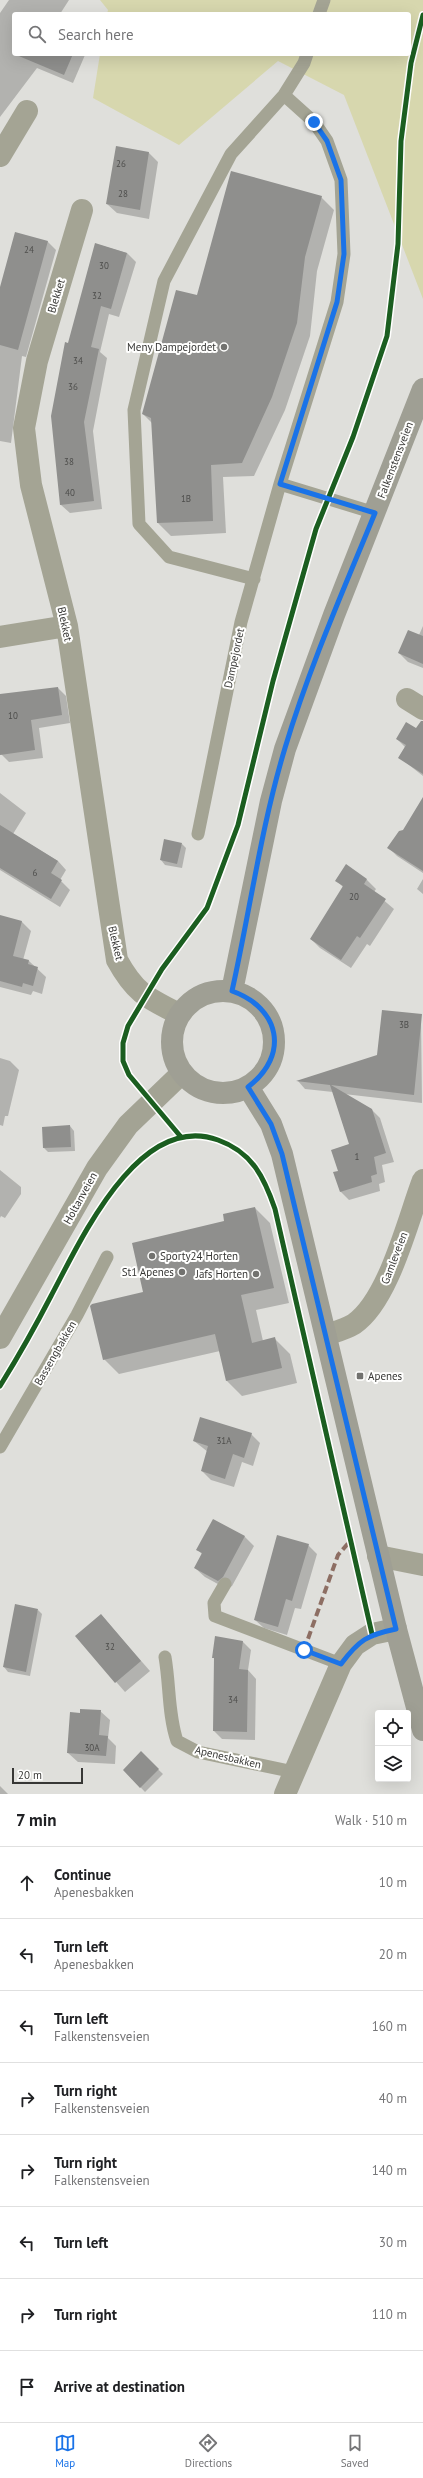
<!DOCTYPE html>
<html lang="en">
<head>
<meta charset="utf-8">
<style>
	body { margin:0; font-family:"PT Sans",sans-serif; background:#f6f6f6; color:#202124 }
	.controls { position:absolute; right:12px; bottom:12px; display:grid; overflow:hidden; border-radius:4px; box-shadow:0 4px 16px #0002 }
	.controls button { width:36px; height:36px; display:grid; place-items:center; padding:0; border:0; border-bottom:1px solid #e0e0e0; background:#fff; color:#202124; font:20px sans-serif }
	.scale { position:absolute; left:12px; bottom:10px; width:71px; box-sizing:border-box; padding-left:4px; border:2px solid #373735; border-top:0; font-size:11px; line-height:14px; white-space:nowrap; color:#373735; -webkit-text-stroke:3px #fffffe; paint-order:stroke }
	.stop { position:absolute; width:12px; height:12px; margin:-9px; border:3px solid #1a73e8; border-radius:50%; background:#fff }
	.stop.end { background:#1a73e8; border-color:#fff; box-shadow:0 1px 4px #0008 }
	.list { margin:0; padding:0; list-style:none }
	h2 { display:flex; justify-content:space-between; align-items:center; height:52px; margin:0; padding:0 16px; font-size:17px }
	h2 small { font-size:13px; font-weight:400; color:#757577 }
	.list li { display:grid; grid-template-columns:26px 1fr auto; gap:12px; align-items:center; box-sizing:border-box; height:72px; padding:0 16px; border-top:1px solid #e0e0e0 }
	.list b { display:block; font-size:15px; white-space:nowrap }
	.list p { margin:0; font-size:13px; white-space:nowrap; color:#757577 }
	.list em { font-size:13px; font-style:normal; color:#757577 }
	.icon { flex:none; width:22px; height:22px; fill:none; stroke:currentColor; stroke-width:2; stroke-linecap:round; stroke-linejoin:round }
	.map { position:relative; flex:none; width:423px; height:1794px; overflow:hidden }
	.search { position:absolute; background:#fff; box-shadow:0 4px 16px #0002; left:12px; right:12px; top:12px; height:44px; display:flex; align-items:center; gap:10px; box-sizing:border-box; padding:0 14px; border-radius:4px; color:#757577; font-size:15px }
	.sheet { height:628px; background:#fff }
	nav { display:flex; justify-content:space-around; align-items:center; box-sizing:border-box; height:56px; border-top:1px solid #e0e0e0; background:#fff; font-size:11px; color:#757577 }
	nav a { display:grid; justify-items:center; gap:2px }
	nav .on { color:#1a73e8 }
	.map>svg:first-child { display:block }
	.green { fill:#d7d7ae }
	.shadow { fill:#0003 }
	.building { fill:#8f8f8d }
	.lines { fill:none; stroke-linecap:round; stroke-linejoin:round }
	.lane { stroke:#a4a494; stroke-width:13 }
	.street { stroke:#a4a494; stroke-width:22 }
	.secondary { stroke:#a3a394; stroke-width:22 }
	.primary { stroke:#9f9f94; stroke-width:22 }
	.quiet { stroke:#8d6e63; stroke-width:4; stroke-dasharray:8 4; stroke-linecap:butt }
	.cycleway-casing { stroke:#fffffe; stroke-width:8 }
	.cycleway { stroke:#1b5e20; stroke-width:5 }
	.route { stroke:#1a73e8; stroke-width:5 }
	.poi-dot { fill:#72726f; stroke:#fffffe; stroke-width:1.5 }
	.labels { text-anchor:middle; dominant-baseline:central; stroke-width:4; stroke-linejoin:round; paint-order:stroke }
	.number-label { font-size:9px; fill:#4d4d4b }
	.street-label { font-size:11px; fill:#373735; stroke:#fffffe }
	.poi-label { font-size:11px; fill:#373735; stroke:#fffffe; text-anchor:end }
</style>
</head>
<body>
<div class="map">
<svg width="423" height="1794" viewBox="0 0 423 1794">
	<rect width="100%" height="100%" fill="#dfdfdb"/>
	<path class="green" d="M100,0H423V299L344,95L278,61L179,145L93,98L100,54H409V14H107L108,10Z"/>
	<path class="shadow" d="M9,0H69L60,14H14V54L85,55L73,83L37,68L0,117V13Z
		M117,148L149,153L158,162L149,219L117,213L107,204Z
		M321,197L334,210L317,271L310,336L285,410L254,476L223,477L226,533L171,536L158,523L152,423L143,414L197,296Z
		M16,233L48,242L56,250L26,357L22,356L11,443L0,441V290Z
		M96,244L127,253L136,262L119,317L109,314L100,352L107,358L93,431L102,509L70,513L61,505L69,344Z
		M423,626V668L408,662L399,653L419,635Z
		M58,688L66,696L70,723L39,728L43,758L9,762L1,754L0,746V695Z
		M423,733V776L399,757L405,747L397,739Z
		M0,793L26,813L13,834L58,861L66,870L60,880L70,890L60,907L0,870Z
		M423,836V873L397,856L389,848Z
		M182,844L186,848L182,868L165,865L161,860Z
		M346,866L367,880L376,889L374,892L394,909L370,946L367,944L351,968L320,948L311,939L344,888L336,880Z
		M423,879V894L417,889Z
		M0,916L22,922L31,931L23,960L29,961L46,977L42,994L33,991L31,995L0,987Z
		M421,1015L422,1103L344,1094L371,1109L380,1118L394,1162L382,1165L385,1182L379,1184L380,1191L349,1200L341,1192L339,1172L350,1145L333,1092L305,1089L298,1081L378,1056Z
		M0,1058L10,1061L19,1070L8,1116H5L3,1126L0,1125Z
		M70,1126L74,1131L75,1151L48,1152L44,1148Z
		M0,1170L21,1187V1194L5,1218L1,1216L0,1218Z
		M255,1208L270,1223L289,1303L256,1310L263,1341L275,1339L290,1354L297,1383L242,1396L227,1381L220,1351L119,1374L104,1359L226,1222Z
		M251,1434L260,1443L253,1466L242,1462L234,1487L211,1480L202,1471L208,1452L194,1441Z
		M214,1520L245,1537L254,1546L232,1586L227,1589L205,1577L195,1568L203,1555L198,1550Z
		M308,1545L317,1554L301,1609L295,1608L287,1635L264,1628L255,1620Z
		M38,1610L42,1614L30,1676L8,1672L4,1667Z
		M101,1615L150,1671L125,1692L76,1636Z
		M216,1637L243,1642L251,1650L248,1670L256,1679L255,1740L222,1739L214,1731L215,1660L213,1657Z
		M100,1711L110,1720L108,1738L116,1746L115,1764L78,1762L68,1753Z
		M141,1753L163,1774L145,1792L124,1770Z
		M0,1786L8,1794H0Z"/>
	<path class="building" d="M14,54H73L64,75Z
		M116,146L149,152L140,210L106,204Z
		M231,171L322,196L305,257L297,323L272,397L242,463L211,465L213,521L157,523L151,418L142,414L176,290L197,295Z
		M15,232L48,241L18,350L0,345V287Z
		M95,243L127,253L111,309L101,306L91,347L99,349L84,422L94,501L60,505L51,416L65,342L68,343Z
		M408,630L423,636V664L398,653Z
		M58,687L62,715L31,720L35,750L0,755V694Z
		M421,721H423V774L398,758L406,745L396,739L406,722L416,728Z
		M423,797V871L387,848L399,831L403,830Z
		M0,825L58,861L51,873L62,880L51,899L0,868Z
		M164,839L182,843L177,864L160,860Z
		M346,864L367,879L364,884L386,899L360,938L357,936L341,960L310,939L343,886L335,881Z
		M0,915L22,921L13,956L29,960L28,964L38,967L33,986L23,983L22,987L0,981Z
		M382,1010L422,1014L414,1095L331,1085L372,1109L386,1153L374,1157L377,1174L371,1176L372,1182L340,1192L333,1172L338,1171L331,1150L349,1144L330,1085L296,1081L377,1055Z
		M70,1125L71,1147L43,1148L42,1127Z
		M255,1207L274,1288L241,1295L252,1343L275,1337L282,1368L226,1381L215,1334L103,1360L90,1306L92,1304L143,1292L132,1243L224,1221L223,1214Z
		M200,1417L252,1433L244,1458L233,1454L225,1479L201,1471L208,1446L193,1441Z
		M213,1519L245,1536L223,1577L218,1581L194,1568L202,1553L196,1550Z
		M277,1535L309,1544L292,1601L286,1599L278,1627L254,1620Z
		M15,1604L38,1609L26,1672L3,1667Z
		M101,1614L141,1661L115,1683L75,1636Z
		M215,1636L243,1641L239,1669L248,1670L247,1732L213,1731L214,1658H212Z
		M80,1709L101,1710L99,1735L108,1736L106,1756L67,1753L70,1712L80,1713Z
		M141,1751L159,1769L140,1788L123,1770Z"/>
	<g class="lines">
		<path class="lane" d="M319,14L324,0
			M280,484L375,513
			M254,579L169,557L139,524L134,410L164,281L231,154L284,95L304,63L307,54
			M198,834L241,622L280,484L337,302L344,254L341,180L327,141L314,122L284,95
			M0,1447L77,1315L107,1257
			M225,1584L214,1603L215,1616L341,1664
			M165,1657C170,1686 168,1714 177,1741L198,1752L294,1772"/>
		<path class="street" d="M0,156L27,111
			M82,210L37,361L24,428L31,485L67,626L117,960C135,993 147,998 179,1014
			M0,637L67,626
			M407,699L423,709
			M326,1335C335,1332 346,1329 354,1324C389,1300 408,1219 423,1180
			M378,1556L423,1565"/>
		<path class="secondary" d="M0,1338L97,1168L128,1125L182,1073
			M285,1794L341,1664L355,1645L372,1634L396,1629"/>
		<path class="primary" d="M172 1042a51 51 0 1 1 102 0a51 51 0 1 1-102 0Z
			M232,991L271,801L285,749L334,615L423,389
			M248,1087L271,1124L282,1154L396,1629L423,1730"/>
		<path class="quiet" d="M304,1650L338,1555L351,1540"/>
		<g class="cycleway-casing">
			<path id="cycleway" d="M181,1137L129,1075L123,1061V1043L128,1026L162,969L207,908L238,825L273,681L316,529L353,437L387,336L398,244L401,141L411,63L423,15
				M0,1386C18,1357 35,1327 51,1296C80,1242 138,1111 218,1140C252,1152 264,1177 275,1209L372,1634"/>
		</g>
		<use href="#cycleway" class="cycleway"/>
	</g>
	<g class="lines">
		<path class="route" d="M304,1650L341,1664C359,1640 367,1635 396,1629L282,1154L271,1124L248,1087C290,1055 280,1008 232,991C250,911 261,827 285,748C309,668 343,591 375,513L280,484L337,302L344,254L341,180L327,141L314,122"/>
	</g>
	<g class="poi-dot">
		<circle cx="224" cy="347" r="4"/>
		<circle cx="152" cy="1256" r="4"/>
		<circle cx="182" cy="1272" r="4"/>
		<circle cx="256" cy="1274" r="4"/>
		<rect x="356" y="1372" width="8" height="8" rx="2"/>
	</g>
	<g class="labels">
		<g class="number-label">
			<text x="121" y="163">26</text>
			<text x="123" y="193">28</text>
			<text x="29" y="249">24</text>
			<text x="104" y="265">30</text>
			<text x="97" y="295">32</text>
			<text x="78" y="360">34</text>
			<text x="73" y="386">36</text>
			<text x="69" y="461">38</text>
			<text x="70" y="492">40</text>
			<text x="186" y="498">1B</text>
			<text x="13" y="715">10</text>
			<text x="35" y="872">6</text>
			<text x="354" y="896">20</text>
			<text x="404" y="1024">3B</text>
			<text x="357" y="1156">1</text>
			<text x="224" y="1440">31A</text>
			<text x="110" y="1646">32</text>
			<text x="233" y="1699">34</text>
			<text x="92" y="1747">30A</text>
		</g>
		<g class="street-label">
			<text transform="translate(56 296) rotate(-73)">Blekket</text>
			<text transform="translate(395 460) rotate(-69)">Falkenstensveien</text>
			<text transform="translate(65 624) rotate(78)">Blekket</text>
			<text transform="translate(234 658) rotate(-78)">Dampejordet</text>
			<text transform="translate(116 943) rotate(77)">Blekket</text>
			<text transform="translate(80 1198) rotate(-61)">Holtanveien</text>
			<text transform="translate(394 1258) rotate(-69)">Gamleveien</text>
			<text transform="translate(55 1353) rotate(-60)">Bassengbakken</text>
			<text transform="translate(228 1757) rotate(13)">Apenesbakken</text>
		</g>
		<g class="poi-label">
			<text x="216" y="347">Meny Dampejordet</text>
			<text x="160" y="1256" text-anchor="start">Sporty24 Horten</text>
			<text x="174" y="1272">St1 Apenes</text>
			<text x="248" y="1274">Jafs Horten</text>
			<text x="368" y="1376" text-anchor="start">Apenes</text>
		</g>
	</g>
</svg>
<div class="controls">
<button><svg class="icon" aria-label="locate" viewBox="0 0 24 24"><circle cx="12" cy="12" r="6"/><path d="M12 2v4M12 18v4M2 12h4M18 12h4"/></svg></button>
<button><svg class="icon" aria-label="layers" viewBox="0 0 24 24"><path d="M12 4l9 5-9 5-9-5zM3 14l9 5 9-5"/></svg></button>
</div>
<div class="scale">20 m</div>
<div class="stop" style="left:304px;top:1650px"></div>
<div class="stop end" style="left:314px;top:122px"></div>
<div class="search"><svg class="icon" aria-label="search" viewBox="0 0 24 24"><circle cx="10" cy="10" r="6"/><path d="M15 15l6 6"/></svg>Search here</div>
</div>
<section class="sheet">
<h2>7 min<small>Walk · 510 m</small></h2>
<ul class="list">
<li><svg class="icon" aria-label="ahead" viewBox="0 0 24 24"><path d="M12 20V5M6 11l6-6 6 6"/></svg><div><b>Continue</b><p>Apenesbakken</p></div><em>10 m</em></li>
<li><svg class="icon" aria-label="left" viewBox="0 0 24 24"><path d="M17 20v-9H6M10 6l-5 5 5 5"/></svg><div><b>Turn left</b><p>Apenesbakken</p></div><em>20 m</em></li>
<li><svg class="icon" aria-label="left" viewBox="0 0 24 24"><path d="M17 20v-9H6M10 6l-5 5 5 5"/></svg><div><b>Turn left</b><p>Falkenstensveien</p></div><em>160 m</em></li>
<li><svg class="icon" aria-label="right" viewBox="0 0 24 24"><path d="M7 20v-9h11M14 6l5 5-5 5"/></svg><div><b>Turn right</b><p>Falkenstensveien</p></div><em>40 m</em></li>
<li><svg class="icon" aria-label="right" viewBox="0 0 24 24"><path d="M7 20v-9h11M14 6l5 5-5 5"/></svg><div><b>Turn right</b><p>Falkenstensveien</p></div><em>140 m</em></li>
<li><svg class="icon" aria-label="left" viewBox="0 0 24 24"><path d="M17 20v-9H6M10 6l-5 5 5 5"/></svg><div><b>Turn left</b></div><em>30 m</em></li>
<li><svg class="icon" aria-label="right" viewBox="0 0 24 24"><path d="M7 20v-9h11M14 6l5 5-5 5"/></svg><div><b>Turn right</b></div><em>110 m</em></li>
<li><svg class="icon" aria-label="arrive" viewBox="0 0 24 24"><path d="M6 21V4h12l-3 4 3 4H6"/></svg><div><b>Arrive at destination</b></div></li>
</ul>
</section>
<nav>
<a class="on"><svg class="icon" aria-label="map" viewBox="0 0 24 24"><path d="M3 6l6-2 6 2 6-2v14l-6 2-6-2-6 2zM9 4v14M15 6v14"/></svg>Map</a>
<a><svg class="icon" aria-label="directions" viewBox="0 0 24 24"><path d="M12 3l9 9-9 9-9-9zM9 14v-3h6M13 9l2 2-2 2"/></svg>Directions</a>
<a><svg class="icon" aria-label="saved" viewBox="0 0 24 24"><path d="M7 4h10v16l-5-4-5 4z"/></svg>Saved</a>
</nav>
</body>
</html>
